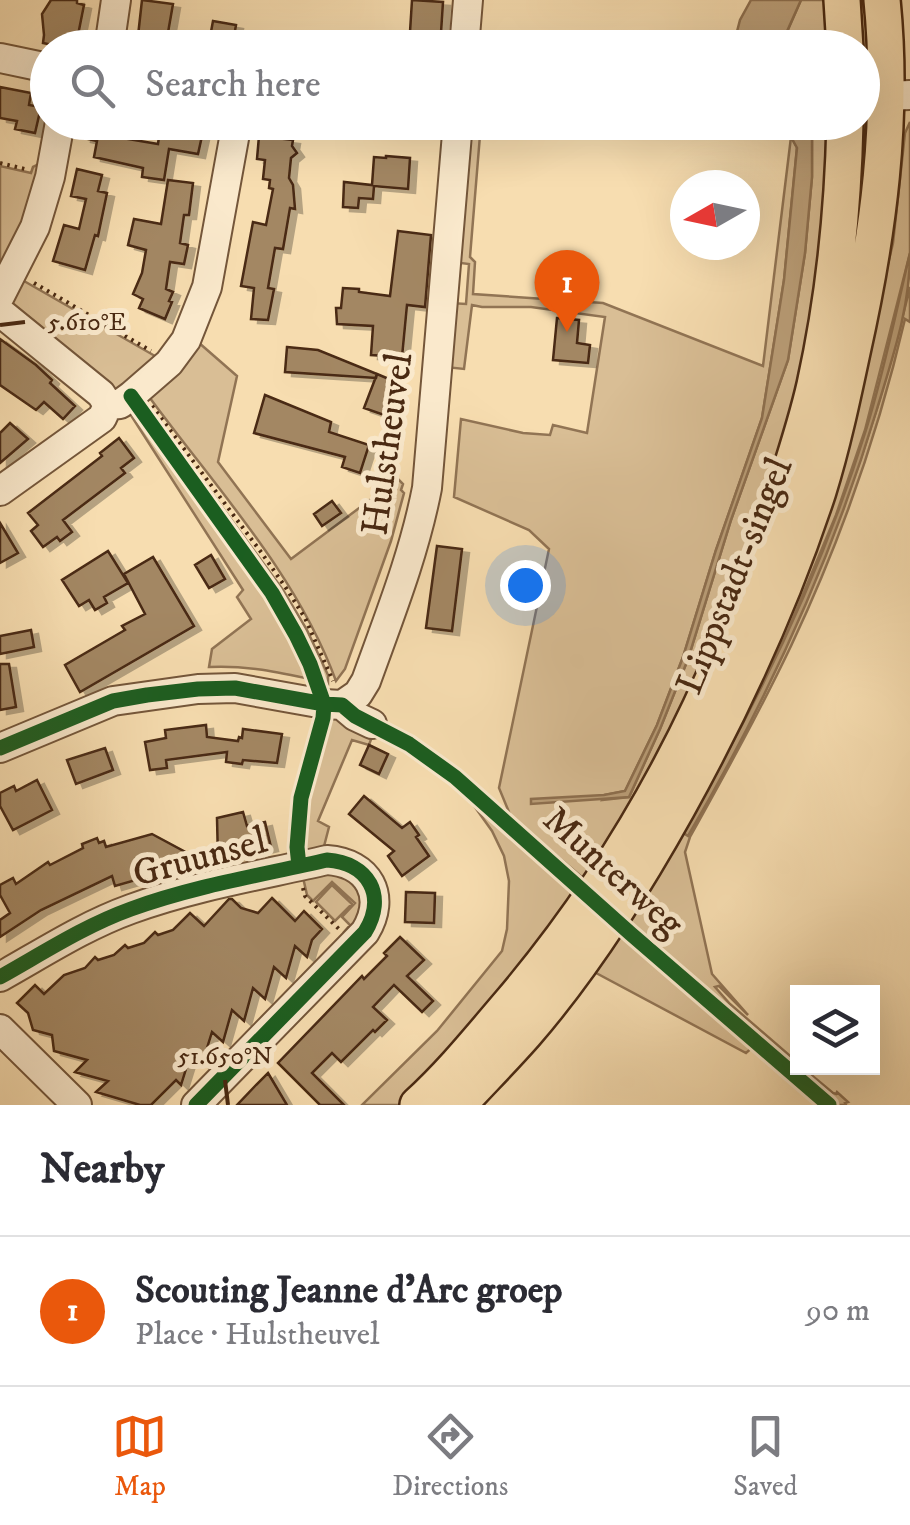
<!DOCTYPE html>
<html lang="en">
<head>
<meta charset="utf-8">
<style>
	body { margin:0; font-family:"IM FELL DW Pica",serif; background:#f7f7f7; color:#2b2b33 }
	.controls { position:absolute; right:30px; bottom:30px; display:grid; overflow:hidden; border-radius:0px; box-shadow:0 10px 40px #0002 }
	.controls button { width:90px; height:90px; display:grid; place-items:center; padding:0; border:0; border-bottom:2px solid #e1e1e2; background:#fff; color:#2b2b33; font:50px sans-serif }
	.compass { position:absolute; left:670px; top:170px; width:90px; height:90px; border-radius:50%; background:#fff; box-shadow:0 10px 40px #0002; rotate:261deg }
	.you { position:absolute; left:525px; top:585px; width:35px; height:35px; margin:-25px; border:8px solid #fff; border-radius:50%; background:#1a73e8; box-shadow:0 0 0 15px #1a73e833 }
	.badge { display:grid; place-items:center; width:65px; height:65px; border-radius:50%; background:#ea580c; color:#fff; font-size:32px; font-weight:700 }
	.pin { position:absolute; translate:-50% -82px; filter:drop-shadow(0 2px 5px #0008) }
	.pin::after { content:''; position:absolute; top:52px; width:35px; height:30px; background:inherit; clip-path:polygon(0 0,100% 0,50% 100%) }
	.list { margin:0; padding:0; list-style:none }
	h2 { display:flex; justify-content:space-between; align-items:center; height:130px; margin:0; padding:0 40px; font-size:42px }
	h2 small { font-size:32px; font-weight:400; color:#7c7c81 }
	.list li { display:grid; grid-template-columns:65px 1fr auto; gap:30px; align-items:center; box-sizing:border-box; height:150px; padding:0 40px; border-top:2px solid #e1e1e2 }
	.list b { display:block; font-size:38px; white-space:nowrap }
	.list p { margin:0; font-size:32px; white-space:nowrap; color:#7c7c81 }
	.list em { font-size:32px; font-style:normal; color:#7c7c81 }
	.icon { flex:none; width:55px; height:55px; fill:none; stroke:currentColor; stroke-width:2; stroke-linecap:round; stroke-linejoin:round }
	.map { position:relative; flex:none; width:910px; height:1105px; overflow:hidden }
	.search { position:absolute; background:#fff; box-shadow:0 10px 40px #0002; left:30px; right:30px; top:30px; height:110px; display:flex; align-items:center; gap:25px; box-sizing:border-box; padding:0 35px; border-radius:55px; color:#7c7c81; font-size:38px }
	.sheet { height:280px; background:#fff }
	nav { display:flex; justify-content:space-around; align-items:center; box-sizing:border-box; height:140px; border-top:2px solid #e1e1e2; background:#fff; font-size:28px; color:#7c7c81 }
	nav a { display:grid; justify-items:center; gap:5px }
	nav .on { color:#ea580c }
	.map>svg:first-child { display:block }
	.green { fill:#d9be95; stroke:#917454; stroke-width:2.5 }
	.water { fill:#bca07a; stroke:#8e7050; stroke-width:2.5 }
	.building { fill:#a38764; stroke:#492912; stroke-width:2.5; filter:url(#shadow) }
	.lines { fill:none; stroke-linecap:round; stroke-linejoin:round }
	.minor-casing { stroke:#74563a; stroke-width:32 }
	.major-casing { stroke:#492912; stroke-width:40 }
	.path { stroke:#492912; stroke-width:4; stroke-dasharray:2.5 5; stroke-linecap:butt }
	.minor { stroke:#fae9cc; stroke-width:28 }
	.major { stroke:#f7ddb0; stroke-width:35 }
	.cycleway-casing { stroke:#fae9cc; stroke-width:21 }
	.cycleway { stroke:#1b5e20; stroke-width:15 }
	.ticks { fill:none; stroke:#492912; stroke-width:4 }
	.labels { text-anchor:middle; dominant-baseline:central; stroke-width:10; stroke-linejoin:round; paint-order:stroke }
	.street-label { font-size:38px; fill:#492912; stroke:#fae9cc }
	.ticks-label { font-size:25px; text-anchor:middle; fill:#492912; stroke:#fae9cc; stroke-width:10; stroke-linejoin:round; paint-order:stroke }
</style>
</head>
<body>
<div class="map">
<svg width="910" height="1105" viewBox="0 0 910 1105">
	<defs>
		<filter id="shadow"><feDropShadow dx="7" dy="4" stdDeviation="0" flood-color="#0004"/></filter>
	</defs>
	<rect width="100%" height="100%" fill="#f7ddb0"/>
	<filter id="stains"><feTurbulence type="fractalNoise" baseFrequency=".002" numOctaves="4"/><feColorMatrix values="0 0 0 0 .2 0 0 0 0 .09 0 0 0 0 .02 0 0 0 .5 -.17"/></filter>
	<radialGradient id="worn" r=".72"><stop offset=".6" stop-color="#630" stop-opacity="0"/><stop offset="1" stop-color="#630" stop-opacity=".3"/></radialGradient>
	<path class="green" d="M801,0H832L835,47L780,48Z
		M910,122V253L865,430L836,515L781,647L742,726L682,832L688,835C789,663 864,481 910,287V322L905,319C879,431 840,542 791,646C760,711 725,774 690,837L685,852L712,974L748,1015L719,986L715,987L730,1004L797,1062L798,1068H803L833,1093L836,1094L837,1092L848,1102L845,1103L846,1105H837L627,919L619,927L754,1046L746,1053L583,966L863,350L884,281L893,243L905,133Z
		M466,123H481L470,257L475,262L473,294L603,303L763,366L791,137L797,147L784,280L762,418L716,550L683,657L657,725L625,791L604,795L602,800L629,797L660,729L688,659L731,520L788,360L805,253L812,177V138L808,129L801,123H835L824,271L764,536L622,841L412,1105H362L437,1031L502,951L507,929L509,881L504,856L492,831L467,796L469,795L572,889L578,891L586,875L583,878L511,817L499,788L549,549L529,530L454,497L461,419L523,433L550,435L553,425L587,433L605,317L531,307H482L472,305L464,369L445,367L450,303L466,304L469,264L453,262Z
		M39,164L40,186L0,274V166L31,173L33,167Z
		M17,277L155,356L157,361L115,394L7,301Z
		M198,342L237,376L218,462L291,559L398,479L403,484L401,490L404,493L391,541L345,669L336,681C296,572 214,486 147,394Z
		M141,397L283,590L307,630L328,675V684L322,682L305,641L279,596L140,402Z
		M132,407L273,603L288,628L311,677L310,679C276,672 244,665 209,667L212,649L251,619L237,597L243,590L127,409Z
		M328,715L374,731L369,745L352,740L318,821L329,827L322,854L303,859L304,807Z
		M333,866L366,894L350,937L344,932L350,925L342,917L355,903L332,882L313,901L307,895L302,873Z
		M332,885L352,904L335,921L316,902Z"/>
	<path class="water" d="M751,0H801L780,47H733L740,20Z
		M766,123H801L808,129L812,138V177L805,253L788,360L731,520L688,659L660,729L629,797L531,804V799L604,795L625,791L657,725L683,657L716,550L762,418L784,280L797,148L791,137Z
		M910,253C910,308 893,356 877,409C832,559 767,701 688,836L682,832C757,706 822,571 866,430C884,372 896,312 910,253Z"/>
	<path class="building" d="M51,0H77V3L84,5L77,40L69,39L67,48L43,43L44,35L42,14Z
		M142,0L173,4L166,44L149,41L150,38L138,36Z
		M412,0L443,2L440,48H409Z
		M213,21L236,25L232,48H208Z
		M0,87L31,93L29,105L41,107L35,133L15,129L17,121L0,118Z
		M87,122H114L112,132L122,135V138L158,144L161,122H192L190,134L202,136L198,154L169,149L164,180L142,177L143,168L94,157L97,141L84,138Z
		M259,136L293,140L292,146L297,153L291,158L289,178L293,185L295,209L290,208L283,249L275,248L268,288L274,289L268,320L251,319L254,288L241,286L253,222L266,225L273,189L269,188L270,180L263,179L265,160L257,159Z
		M386,156L410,158L408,189L374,186L373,199L359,198L358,208L343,207L344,182L372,185L374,157L386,158Z
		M77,169L102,175L98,191L107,193L98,236L95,235L85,270L53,261L64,225L79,229L86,199L71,196Z
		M168,180L193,183L189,215H184L180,243L188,245L184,264L170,262L166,289L173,292L169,301L172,302L165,319L139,308L143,299L133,294L142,273L146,250L128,245L134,219L161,224Z
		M398,231L431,235L425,307L407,305L402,357L371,355L373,326L337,324L336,308H341L343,288L359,289V292L390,296Z
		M557,318L579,320L577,343L590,345L588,363L553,360Z
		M0,339L36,365L52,380L50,383L75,406L63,419L44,402L36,410L0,385Z
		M287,347L318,350L377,374L376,378L285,372Z
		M377,374L396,382L384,415L364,408Z
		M265,395L331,422L329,432L369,445L360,473L342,467L345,457L254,433Z
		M10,423L28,439L0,463V433Z
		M119,438L134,458L121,468L125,473L63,520L72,532L60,541L57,537L43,547L31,531L38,525L28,513L102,456L100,453Z
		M332,501L341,513L322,526L314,514Z
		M0,523L18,553L0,563Z
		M437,546L462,549L452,631L426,628Z
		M108,551L128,583L104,597L107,603L95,610L89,600L79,606L62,580Z
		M211,555L225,579L209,588L195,565Z
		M153,557L194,626L80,692L65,665L125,630L122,626L145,614L124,574Z
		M31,630L34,647L0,654V636Z
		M0,664H9L16,707L0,710Z
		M206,725L207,737L238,741L239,737L242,738L243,729L282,734L277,763L243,760L242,764L226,762L227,752L166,760L167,768L150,770L145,742L166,738L165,730Z
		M369,745L388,754L379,774L360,765Z
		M105,748L113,770L76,784L67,760Z
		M37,780L52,810L13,830L0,806V793L14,786L16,791Z
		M364,796L402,828L410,822L419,835L416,837L429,856L402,876L388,856L394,851L349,814Z
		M243,812L247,826L265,822L271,847L218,860L217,818Z
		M152,834L202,861L115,886L112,876L41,910L0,937V920L10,913L0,895V885L13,878L16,884L48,862L50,865L83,848L82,844L97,838L99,843L104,841L106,847Z
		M406,892L435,893L434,923L405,922Z
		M272,898L295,921L304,911L322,929L312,940L307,957L295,946L286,978L274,967L265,999L253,988L244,1021L232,1010L223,1042L212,1032L202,1064L191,1053L181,1085L176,1080L151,1105H140L96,1092L108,1081L75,1072L87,1060L54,1051L52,1035L33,1030L28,1013L17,1003L35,985L44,994L64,975L85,968L95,957L98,960L114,955L125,945L128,948L144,943L155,932L158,935L173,930L190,913L204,926L229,899H232L241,908L258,913Z
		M400,937L424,960L407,976L433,1001L422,1012L394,985L373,1007L387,1020L375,1032L373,1030L341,1062L332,1053L312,1073L344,1105H320L278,1063L362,976L364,979L387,956L384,953Z
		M268,1073L287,1105H237L256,1085Z"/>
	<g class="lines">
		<g class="minor-casing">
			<path id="minor" d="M109,48L116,0
				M464,48L468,0
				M0,58L48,68
				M862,88L886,96L910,95
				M0,296L35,227L50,177L60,122
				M0,312L101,394L108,405
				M108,405L120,404L131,396L169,363L186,340L207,287L237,122
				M0,491L102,418L108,405
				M342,705L355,716L372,724
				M0,748L113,701L198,689L235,688L324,704L342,705L358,694L366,681C389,617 414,555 427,488L458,122
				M0,977C43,953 84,926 131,909C194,886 262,875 327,860C369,863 387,896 365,932L196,1105
				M0,1029L77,1105"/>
		</g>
		<g class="major-casing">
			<path id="major" d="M842,0L845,48
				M418,1105C452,1074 480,1039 510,1004C637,854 721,689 781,501C793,463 806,425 815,385C834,299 843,211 845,122
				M458,1105C480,1081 503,1058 525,1033C584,965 633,887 677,808C733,707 782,601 818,491C832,446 842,399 852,352C878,236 894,119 882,0"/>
		</g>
		<path class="path" d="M0,163L29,170
			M34,283L151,351
			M152,406L261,552L286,588L305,618L333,681
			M303,888L305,896L339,929"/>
		<use href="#minor" class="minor"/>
		<use href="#major" class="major"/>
		<g class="cycleway-casing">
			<path id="cycleway" d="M131,396L272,593L296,635L310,664L324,704L323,718L301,798L297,847L299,866
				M0,748L113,701L147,695L198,689L235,688L324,704L342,705L355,716L409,744L455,777L631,934L829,1105
				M0,977C43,953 84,926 131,909C194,886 262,875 327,860C369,863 387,896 365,932L196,1105"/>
		</g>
		<use href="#cycleway" class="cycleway"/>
	</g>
	<path class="ticks" d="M0,325L25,322M225,1080L228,1105"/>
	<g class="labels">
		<g class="street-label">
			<text transform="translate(388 444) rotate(-82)">Hulstheuvel</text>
			<text transform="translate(735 576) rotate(-68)">Lippstadt-singel</text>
			<text transform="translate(200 858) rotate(-15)">Gruunsel</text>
			<text transform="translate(613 872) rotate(42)">Munterweg</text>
		</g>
	</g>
	<g class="ticks-label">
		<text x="87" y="330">5.610°E</text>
		<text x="225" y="1064">51.650°N</text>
	</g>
	<rect width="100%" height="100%" filter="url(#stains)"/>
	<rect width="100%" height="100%" fill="url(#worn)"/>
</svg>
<div class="controls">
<button><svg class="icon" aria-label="layers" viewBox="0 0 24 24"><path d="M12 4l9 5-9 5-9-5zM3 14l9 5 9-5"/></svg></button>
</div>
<svg class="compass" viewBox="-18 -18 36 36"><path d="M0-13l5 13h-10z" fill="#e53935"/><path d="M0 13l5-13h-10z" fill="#7c7c81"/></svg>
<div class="you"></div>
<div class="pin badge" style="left:567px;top:332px">1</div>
<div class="search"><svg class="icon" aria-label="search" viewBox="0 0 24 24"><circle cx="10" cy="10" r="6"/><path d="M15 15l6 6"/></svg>Search here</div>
</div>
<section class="sheet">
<h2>Nearby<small></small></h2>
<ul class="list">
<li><span class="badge">1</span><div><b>Scouting Jeanne d'Arc groep</b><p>Place · Hulstheuvel</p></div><em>90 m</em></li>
</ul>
</section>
<nav>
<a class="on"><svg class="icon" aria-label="map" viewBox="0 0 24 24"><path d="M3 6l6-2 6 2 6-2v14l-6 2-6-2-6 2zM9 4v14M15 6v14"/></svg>Map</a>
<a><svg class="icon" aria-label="directions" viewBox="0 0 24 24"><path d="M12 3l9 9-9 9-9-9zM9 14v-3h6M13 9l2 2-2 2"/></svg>Directions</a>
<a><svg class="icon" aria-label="saved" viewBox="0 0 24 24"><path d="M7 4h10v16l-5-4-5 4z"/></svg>Saved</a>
</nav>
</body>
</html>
